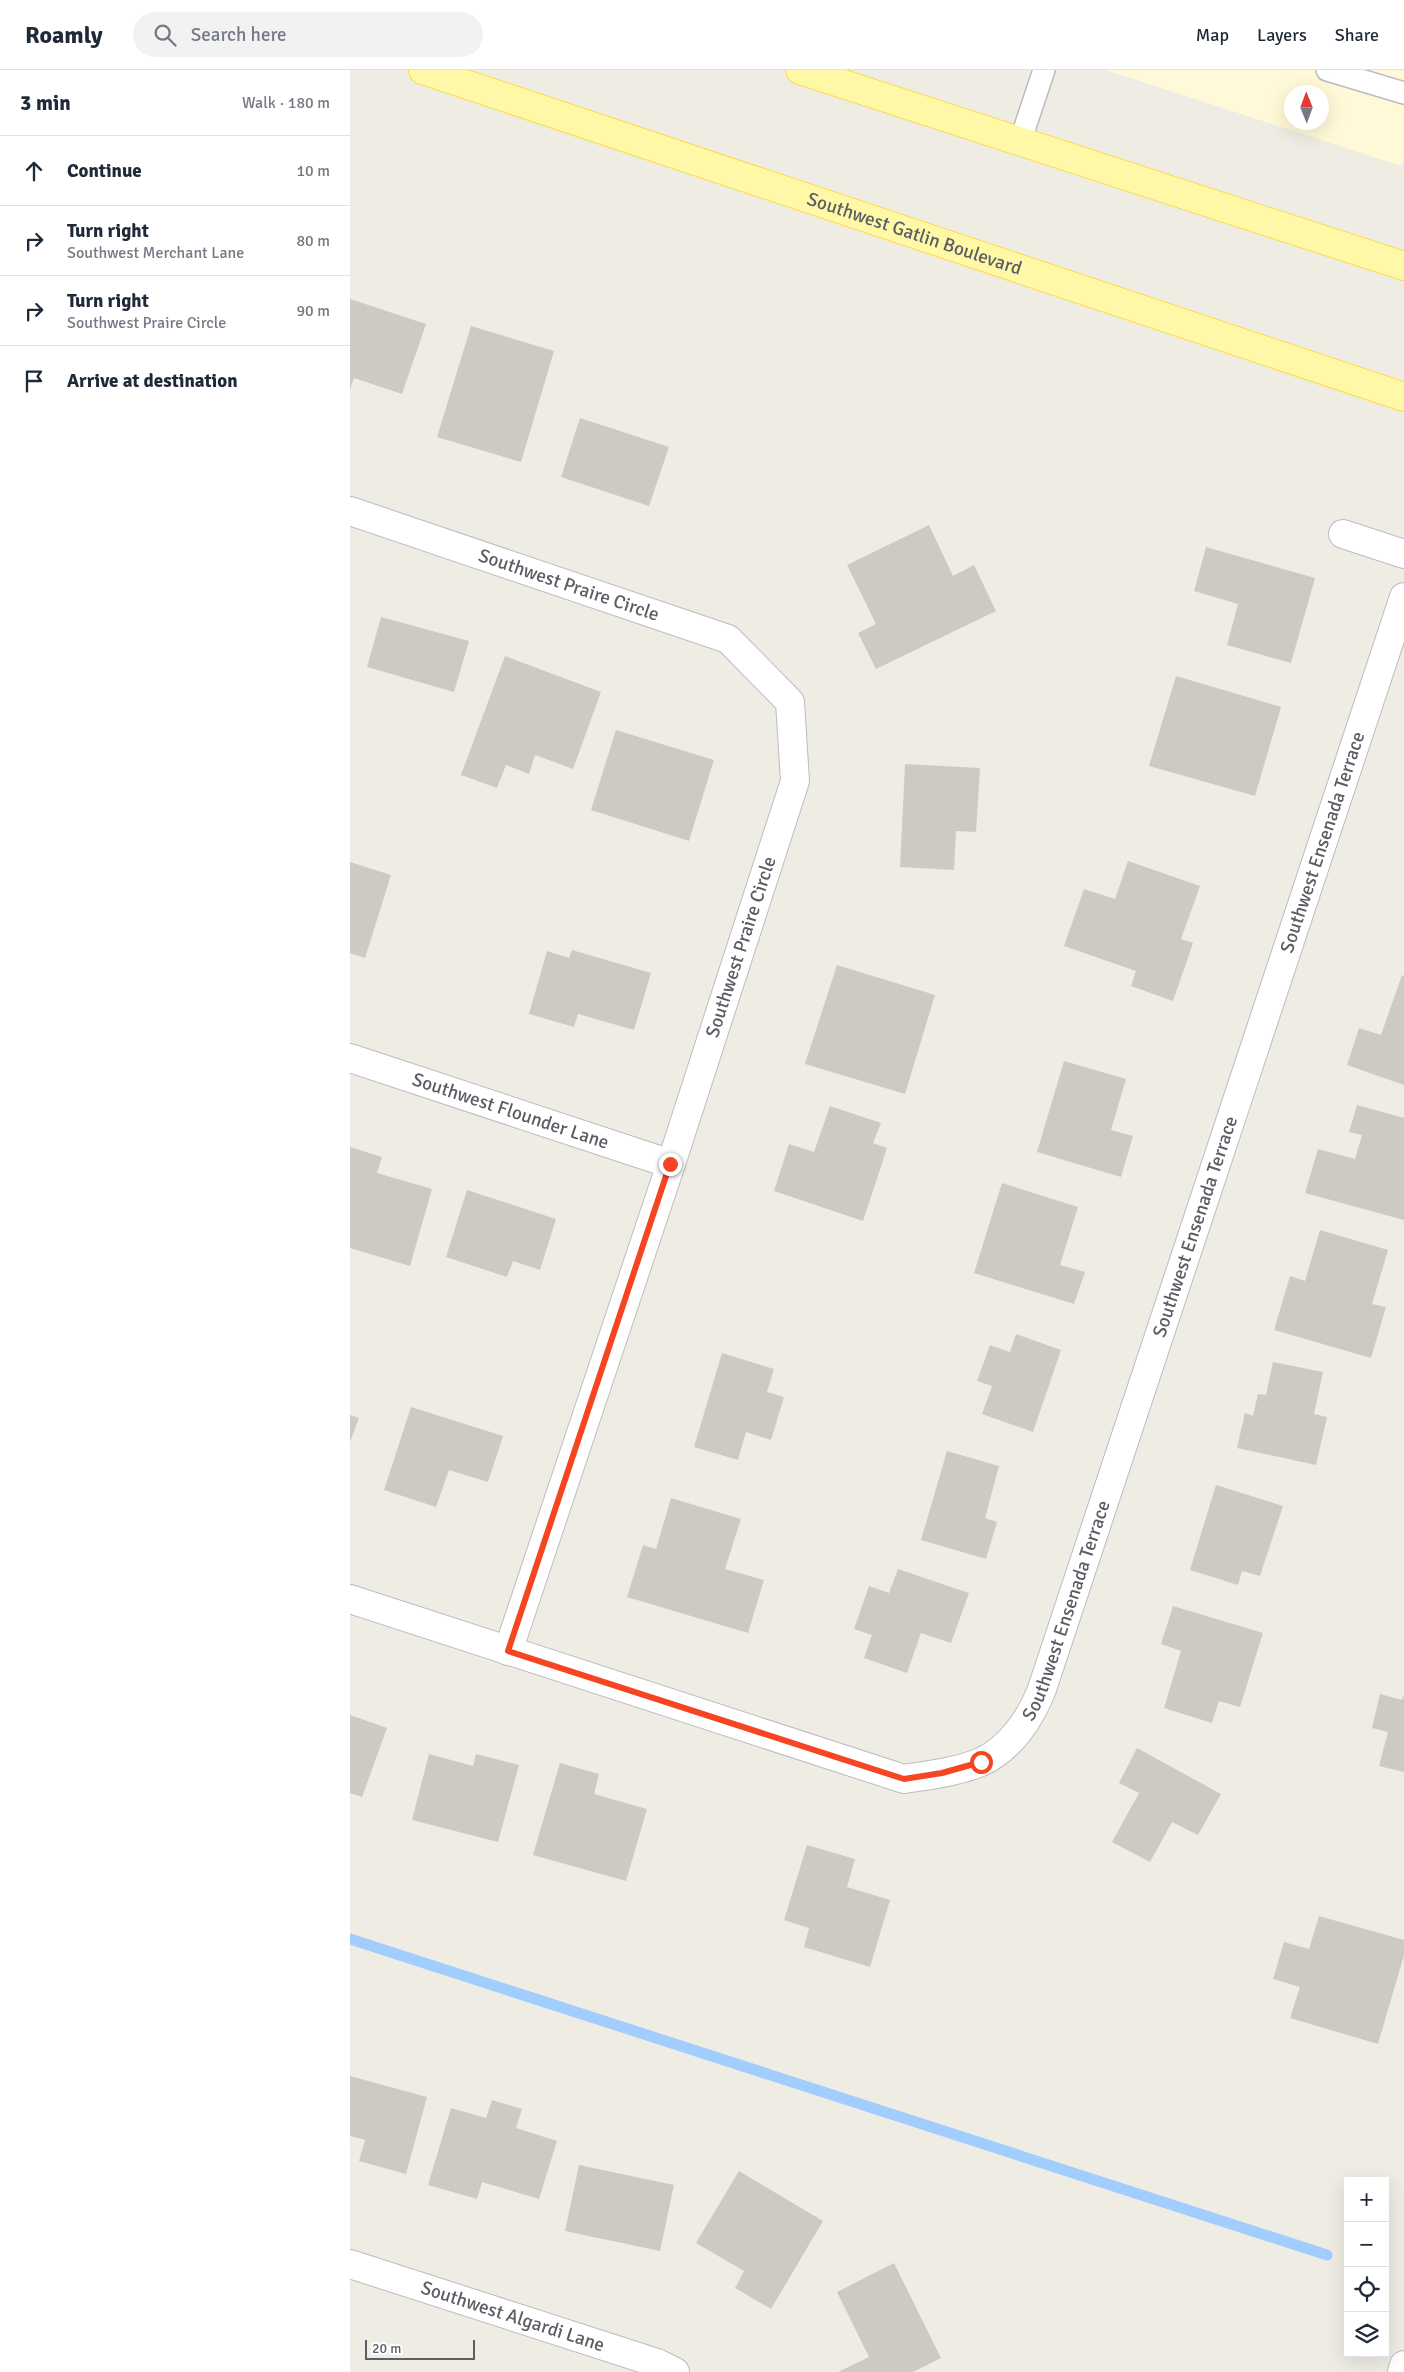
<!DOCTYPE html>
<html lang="en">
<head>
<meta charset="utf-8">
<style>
	body { margin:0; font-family:Signika,sans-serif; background:#f2f2f3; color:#1f2937 }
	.controls { position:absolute; right:15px; bottom:15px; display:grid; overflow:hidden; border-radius:0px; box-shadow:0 5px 20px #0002 }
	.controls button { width:45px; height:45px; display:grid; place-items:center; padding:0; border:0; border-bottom:1px solid #e0e1e3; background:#fff; color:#1f2937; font:25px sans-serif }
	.compass { position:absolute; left:934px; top:15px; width:45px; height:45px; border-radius:50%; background:#fff; box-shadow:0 5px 20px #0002; rotate:359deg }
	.scale { position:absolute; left:15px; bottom:12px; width:110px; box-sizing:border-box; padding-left:5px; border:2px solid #5b5e65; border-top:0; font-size:14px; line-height:18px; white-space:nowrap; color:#5b5e65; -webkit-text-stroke:4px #fff; paint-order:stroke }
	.stop { position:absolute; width:15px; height:15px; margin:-11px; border:4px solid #f64522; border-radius:50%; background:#fff }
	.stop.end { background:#f64522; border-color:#fff; box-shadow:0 1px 5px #0008 }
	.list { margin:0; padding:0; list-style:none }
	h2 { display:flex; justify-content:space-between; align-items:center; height:65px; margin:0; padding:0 20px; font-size:21px }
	h2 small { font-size:16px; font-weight:400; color:#747a83 }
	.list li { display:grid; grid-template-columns:32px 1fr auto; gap:15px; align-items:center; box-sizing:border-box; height:70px; padding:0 20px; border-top:1px solid #e0e1e3 }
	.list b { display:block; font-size:19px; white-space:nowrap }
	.list p { margin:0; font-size:16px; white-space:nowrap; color:#747a83 }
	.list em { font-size:16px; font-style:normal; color:#747a83 }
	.icon { flex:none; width:28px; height:28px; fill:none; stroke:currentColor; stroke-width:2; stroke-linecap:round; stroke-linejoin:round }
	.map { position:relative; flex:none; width:1054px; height:2302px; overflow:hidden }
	header { display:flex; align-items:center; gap:30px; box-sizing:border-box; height:70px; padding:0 25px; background:#fff; border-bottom:1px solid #e0e1e3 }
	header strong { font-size:24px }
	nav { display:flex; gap:28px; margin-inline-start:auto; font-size:18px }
	.search { width:350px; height:45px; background:#f2f2f3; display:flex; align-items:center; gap:12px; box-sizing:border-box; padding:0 18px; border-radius:28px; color:#747a83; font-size:19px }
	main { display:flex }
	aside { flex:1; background:#fff }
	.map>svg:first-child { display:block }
	.commercial { fill:#fff9d7; fill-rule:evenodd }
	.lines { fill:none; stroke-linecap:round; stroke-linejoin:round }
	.stream { stroke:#a2ceff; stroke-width:11 }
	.building { fill:#cccac2 }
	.service-casing { stroke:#babcc3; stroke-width:24 }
	.minor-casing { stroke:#babcc3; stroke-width:30 }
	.tertiary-casing { stroke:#babcc3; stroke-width:30 }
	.primary-casing { stroke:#fbda4f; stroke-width:30 }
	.service { stroke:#fff; stroke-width:21 }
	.minor { stroke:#fff; stroke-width:28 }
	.tertiary { stroke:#fff; stroke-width:28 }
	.primary { stroke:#fff9a7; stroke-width:28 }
	.route { stroke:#f64522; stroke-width:6 }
	.labels { text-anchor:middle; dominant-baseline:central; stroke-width:4.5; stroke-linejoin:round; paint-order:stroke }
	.street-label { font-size:19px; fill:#5b5e65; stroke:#fff }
</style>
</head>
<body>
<header>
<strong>Roamly</strong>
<div class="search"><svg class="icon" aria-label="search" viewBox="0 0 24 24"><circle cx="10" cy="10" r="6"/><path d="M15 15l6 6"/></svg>Search here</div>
<nav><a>Map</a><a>Layers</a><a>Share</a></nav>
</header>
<main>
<aside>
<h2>3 min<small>Walk · 180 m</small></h2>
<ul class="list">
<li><svg class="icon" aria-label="ahead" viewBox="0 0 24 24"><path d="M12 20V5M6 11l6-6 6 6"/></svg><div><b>Continue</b></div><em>10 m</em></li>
<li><svg class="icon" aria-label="right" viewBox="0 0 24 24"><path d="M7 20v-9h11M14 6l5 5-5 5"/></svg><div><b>Turn right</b><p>Southwest Merchant Lane</p></div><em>80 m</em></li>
<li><svg class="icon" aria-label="right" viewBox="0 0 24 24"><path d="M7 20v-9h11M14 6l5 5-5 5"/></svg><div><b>Turn right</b><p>Southwest Praire Circle</p></div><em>90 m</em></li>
<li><svg class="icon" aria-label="arrive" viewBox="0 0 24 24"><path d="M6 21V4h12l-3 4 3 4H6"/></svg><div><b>Arrive at destination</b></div></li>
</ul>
</aside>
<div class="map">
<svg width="1054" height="2302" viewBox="0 0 1054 2302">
	<rect width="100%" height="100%" fill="#efede3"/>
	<path class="commercial" d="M756,0H1054V88L1051,96ZM942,22H972V52H942Z"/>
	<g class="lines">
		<path class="stream" d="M0,1869L977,2185"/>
	</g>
	<path class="building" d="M0,229L76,254L52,324L4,308L0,320Z
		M121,256L204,281L171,392L87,367Z
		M230,348L319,377L299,436L211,407Z
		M579,455L603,506L624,495L646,541L526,599L508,563L526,554L497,495Z
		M856,477L965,508L941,593L877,575L888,534L844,521Z
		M31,547L119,571L104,622L17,597Z
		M155,586L251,622L223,699L185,685L179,704L156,695L147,718L111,705Z
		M826,606L931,637L905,726L799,696Z
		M266,660L364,690L339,771L241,740Z
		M555,694L630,698L626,762L606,761L604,800L550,797Z
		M778,791L850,816L831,869L843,873L823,931L781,916L786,901L714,876L734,819L765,829Z
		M0,792L41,805L15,888L0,883Z
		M222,880L301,903L284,960L228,944L224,957L179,944L197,881L219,888Z
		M487,895L585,925L555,1024L455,994Z
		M1052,905L1054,906V1015L997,995L1009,958L1031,965Z
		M714,991L776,1009L761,1060L783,1066L771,1107L687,1082Z
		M1007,1035L1054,1048V1150L955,1123L968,1079L1005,1089L1012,1065L999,1062Z
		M480,1036L531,1053L523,1073L537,1078L513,1151L424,1121L439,1074L464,1082Z
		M0,1077L32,1087L27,1103L82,1119L60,1196L0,1178Z
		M652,1113L728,1137L710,1195L735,1202L724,1234L624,1203Z
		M117,1120L206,1149L190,1200L163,1191L157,1207L96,1187Z
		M970,1160L1038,1180L1022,1234L1036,1237L1021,1288L924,1260L940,1206L955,1211Z
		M666,1264L711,1280L683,1362L632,1344L642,1316L627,1311L640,1275L660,1282Z
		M372,1283L424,1299L417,1322L434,1327L421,1370L396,1362L388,1390L344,1377Z
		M923,1292L973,1302L964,1344L977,1347L966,1395L887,1378L895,1343L903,1346L908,1324L916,1325Z
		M61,1337L153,1366L138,1412L99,1400L86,1437L34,1420Z
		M0,1345L9,1348L0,1372Z
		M597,1381L649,1396L635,1448L647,1452L636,1489L571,1470Z
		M866,1415L933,1436L910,1506L892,1501L888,1515L840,1500Z
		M321,1428L391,1449L375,1499L414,1510L398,1563L277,1527L293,1475L306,1479Z
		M548,1499L619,1523L601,1573L571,1563L557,1603L514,1588L522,1565L504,1559L519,1516L539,1523Z
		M823,1536L913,1563L890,1637L869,1631L862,1653L814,1638L831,1581L811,1574Z
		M1030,1624L1052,1630L1054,1625V1702L1029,1696L1038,1662L1022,1658Z
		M0,1645L37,1658L12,1727L0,1723Z
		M787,1678L871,1724L848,1765L822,1752L800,1792L762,1772L789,1723L769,1713Z
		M79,1684L123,1696L126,1684L169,1695L148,1772L62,1750Z
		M210,1693L249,1704L244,1724L297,1739L276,1811L183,1785Z
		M457,1775L505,1789L497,1817L540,1830L520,1897L454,1877L459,1858L434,1850Z
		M969,1846L1054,1870V1885L1028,1974L940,1948L950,1917L923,1909L934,1872L959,1879Z
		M0,2006L77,2027L56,2104L9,2091L15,2070L0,2066Z
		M142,2030L172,2039L166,2058L207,2071L189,2129L132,2112L127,2129L78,2115L101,2038L136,2048Z
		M229,2095L324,2115L310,2181L215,2161Z
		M389,2101L473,2151L421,2239L385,2218L394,2201L346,2173Z
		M544,2193L591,2288L563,2302H488L519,2287L487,2222Z"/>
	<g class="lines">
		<g class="service-casing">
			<path id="service" d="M977,0L1054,23
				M670,72L694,0"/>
		</g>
		<g class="minor-casing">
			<g id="minor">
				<path id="s1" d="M0,441L378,569L440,632L445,711L321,1094L158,1581"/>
				<path d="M993,464L1054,484"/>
				<path id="s2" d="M0,988L321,1094"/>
				<path id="s3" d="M0,1529L554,1709C579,1705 607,1702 631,1692C660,1679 681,1648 692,1619L1054,527"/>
				<path id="s4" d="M0,2194L307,2293L325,2302"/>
			</g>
		</g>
		<g class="tertiary-casing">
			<path id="tertiary" d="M1052,2302L1054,2295"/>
		</g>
		<g class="primary-casing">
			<g id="primary">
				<path id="s5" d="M73,0L1054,327"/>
				<path d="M450,0L1054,196"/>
			</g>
		</g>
		<use href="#service" class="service"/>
		<use href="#minor" class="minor"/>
		<use href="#tertiary" class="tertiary"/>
		<use href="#primary" class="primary"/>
	</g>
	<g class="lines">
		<path class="route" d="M320,1094L158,1581L554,1709L592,1703L631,1692"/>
	</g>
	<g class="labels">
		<g class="street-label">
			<text stroke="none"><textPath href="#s5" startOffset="518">Southwest Gatlin Boulevard</textPath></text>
			<text stroke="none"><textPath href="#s1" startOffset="231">Southwest Praire Circle</textPath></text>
			<text stroke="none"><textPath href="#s3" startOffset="1651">Southwest Ensenada Terrace</textPath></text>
			<text transform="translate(391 877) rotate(-72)">Southwest Praire Circle</text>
			<text stroke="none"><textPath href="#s2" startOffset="169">Southwest Flounder Lane</textPath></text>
			<text stroke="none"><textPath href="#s3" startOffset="1246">Southwest Ensenada Terrace</textPath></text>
			<text stroke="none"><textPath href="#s3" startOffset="841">Southwest Ensenada Terrace</textPath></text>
			<text stroke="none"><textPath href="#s4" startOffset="171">Southwest Algardi Lane</textPath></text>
		</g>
	</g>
</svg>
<div class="controls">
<button>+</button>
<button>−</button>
<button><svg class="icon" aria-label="locate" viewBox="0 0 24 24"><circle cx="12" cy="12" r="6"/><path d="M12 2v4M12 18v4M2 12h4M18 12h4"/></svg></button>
<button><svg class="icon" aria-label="layers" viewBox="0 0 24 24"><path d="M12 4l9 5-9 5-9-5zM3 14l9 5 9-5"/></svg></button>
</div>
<svg class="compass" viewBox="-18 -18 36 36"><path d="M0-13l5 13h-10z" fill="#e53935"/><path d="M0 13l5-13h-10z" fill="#747a83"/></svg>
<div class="scale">20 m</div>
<div class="stop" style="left:631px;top:1692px"></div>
<div class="stop end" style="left:320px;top:1094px"></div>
</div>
</main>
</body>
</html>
